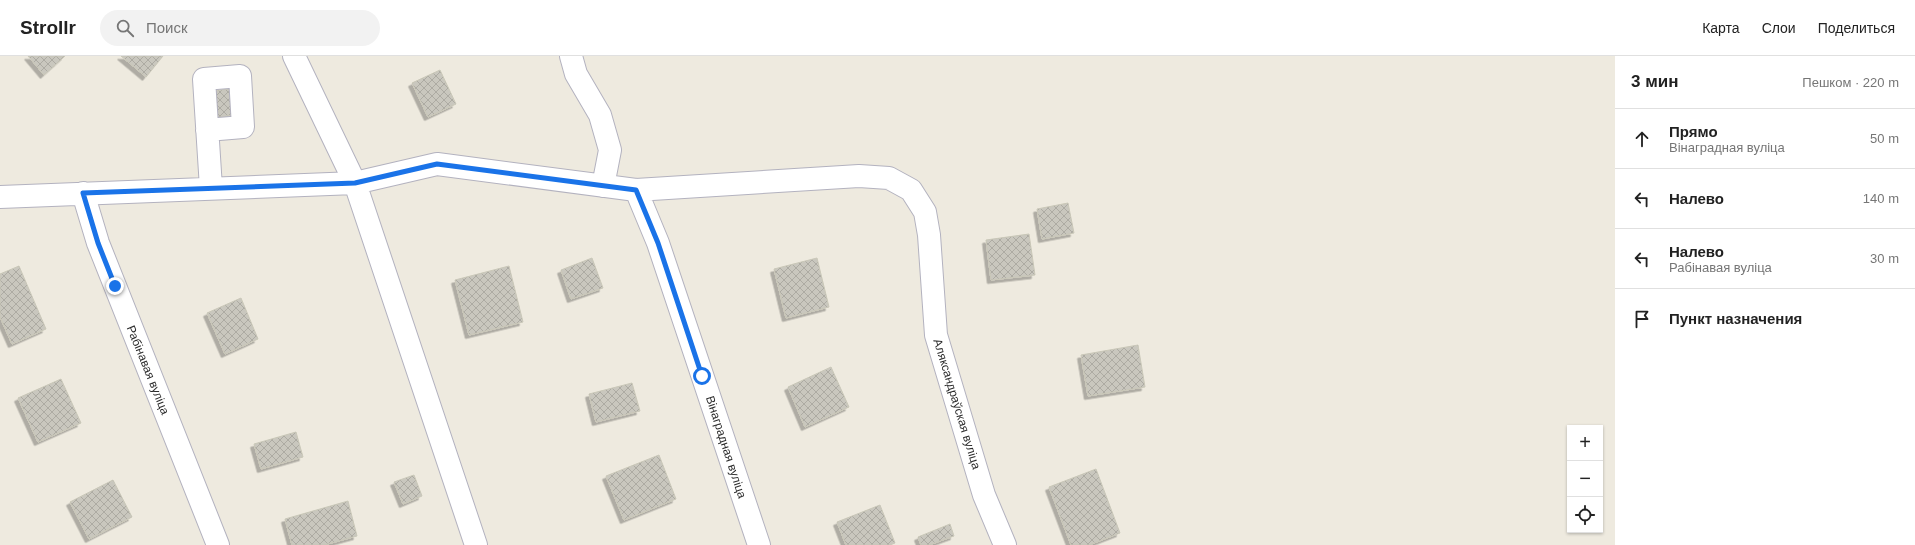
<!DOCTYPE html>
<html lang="ru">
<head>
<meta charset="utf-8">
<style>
	body { margin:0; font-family:Arial,sans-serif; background:#f2f2f2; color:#222 }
	.controls { position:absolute; right:12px; bottom:12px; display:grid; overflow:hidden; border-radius:0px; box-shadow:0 1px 3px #0004 }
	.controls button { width:36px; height:36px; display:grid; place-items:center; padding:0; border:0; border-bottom:1px solid #e0e0e0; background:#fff; color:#222; font:20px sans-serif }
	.stop { position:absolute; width:12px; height:12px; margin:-9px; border:3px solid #1a73e8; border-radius:50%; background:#fff }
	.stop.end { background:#1a73e8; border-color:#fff; box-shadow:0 1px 4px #0008 }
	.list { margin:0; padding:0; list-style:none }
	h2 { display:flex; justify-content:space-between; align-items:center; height:52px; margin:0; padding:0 16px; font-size:17px }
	h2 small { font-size:13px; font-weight:400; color:#767676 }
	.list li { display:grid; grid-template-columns:26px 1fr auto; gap:12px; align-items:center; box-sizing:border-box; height:60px; padding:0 16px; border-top:1px solid #e0e0e0 }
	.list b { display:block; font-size:15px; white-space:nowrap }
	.list p { margin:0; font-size:13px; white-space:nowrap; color:#767676 }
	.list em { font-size:13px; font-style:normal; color:#767676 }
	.icon { flex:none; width:22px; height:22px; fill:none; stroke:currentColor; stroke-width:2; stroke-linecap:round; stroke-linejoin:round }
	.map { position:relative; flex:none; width:1615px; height:489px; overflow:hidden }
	header { display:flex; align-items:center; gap:24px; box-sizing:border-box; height:56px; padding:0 20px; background:#fff; border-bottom:1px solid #e0e0e0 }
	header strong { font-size:19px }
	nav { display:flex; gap:22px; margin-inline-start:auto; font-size:14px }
	.search { width:280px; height:36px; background:#f2f2f2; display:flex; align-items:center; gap:10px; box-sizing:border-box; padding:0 14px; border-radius:22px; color:#767676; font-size:15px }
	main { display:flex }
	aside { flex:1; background:#fff }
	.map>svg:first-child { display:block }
	.building { fill:url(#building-cross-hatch); stroke:#c9c7b8; filter:url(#shadow) }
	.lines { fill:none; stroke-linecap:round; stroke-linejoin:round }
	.minor-casing { stroke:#b3b2bf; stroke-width:24 }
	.minor { stroke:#fff; stroke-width:22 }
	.route { stroke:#1a73e8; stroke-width:5 }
	.labels { text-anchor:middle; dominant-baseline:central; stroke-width:3; stroke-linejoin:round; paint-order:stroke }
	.street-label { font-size:12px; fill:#2c2c2c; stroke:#fff }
</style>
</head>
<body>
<header>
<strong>Strollr</strong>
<div class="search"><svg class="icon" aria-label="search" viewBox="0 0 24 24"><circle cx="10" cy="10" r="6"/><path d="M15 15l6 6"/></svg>Поиск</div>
<nav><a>Карта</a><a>Слои</a><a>Поделиться</a></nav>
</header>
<main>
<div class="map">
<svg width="1615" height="489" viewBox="0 0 1615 489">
	<defs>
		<pattern id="building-cross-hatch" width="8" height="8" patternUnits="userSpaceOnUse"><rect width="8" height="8" fill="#c9c7be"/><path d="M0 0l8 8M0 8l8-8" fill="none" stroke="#adaba3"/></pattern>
		<filter id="shadow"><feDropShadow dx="-3.5" dy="3.5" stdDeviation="0" flood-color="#0004"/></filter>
	</defs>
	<rect width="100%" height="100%" fill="#eeeadf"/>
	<path class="building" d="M28,0H65L44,19Z
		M121,0H163L146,21Z
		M440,14L456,48L428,61L412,27Z
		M229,33L232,59L214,62L211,35Z
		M1068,147L1074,177L1042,183L1037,153Z
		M1029,178L1035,219L991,224L986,184Z
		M592,202L603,232L571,243L561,214Z
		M817,202L829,251L786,262L774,213Z
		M19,210L46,273L12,288L0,261V218Z
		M509,210L523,266L469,279L455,224Z
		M241,242L258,283L225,298L207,257Z
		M1138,289L1145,331L1088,340L1081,299Z
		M831,311L849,351L805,371L788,331Z
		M61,323L81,367L38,386L18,342Z
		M632,327L640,355L596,366L589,338Z
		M296,376L303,401L261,413L254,388Z
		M659,399L676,443L624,464L606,420Z
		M1096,413L1120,477L1089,489H1071L1049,431Z
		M414,419L422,440L403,448L394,426Z
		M113,424L132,461L89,483L70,446Z
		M348,445L357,480L324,489H292L285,463Z
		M880,449L895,487L890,489H846L837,466Z
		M950,468L954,480L929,489H921L918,481Z"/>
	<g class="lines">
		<g class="minor-casing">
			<path id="minor" d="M294,0L355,127L476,489
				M571,0L576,18L600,59L610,94L603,130
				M207,74L243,71L240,20L204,23L211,132
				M636,134L658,187L759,489
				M83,137L98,187L218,489
				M0,141L355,127L437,108L636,134L859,120L889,122L911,134L925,156L929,179L936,279L984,439L1005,489"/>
		</g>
		<use href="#minor" class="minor"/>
	</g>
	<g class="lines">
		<path class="route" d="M115,230L98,187L83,137L355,127L437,108L636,134L658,187L702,320"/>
	</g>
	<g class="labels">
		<g class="street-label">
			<text transform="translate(148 314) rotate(68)">Рабінавая вуліца</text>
			<text transform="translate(957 348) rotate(73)">Аляксандраўская вуліца</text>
			<text transform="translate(726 391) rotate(72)">Вінаградная вуліца</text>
		</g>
	</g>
</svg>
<div class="controls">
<button>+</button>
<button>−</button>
<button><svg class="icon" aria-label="locate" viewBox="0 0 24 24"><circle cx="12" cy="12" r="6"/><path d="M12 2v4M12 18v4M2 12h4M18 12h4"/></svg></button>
</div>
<div class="stop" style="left:702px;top:320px"></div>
<div class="stop end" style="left:115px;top:230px"></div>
</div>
<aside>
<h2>3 мин<small>Пешком · 220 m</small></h2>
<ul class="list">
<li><svg class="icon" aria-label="ahead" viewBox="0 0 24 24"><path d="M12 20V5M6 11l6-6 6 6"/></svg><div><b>Прямо</b><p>Вінаградная вуліца</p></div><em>50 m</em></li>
<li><svg class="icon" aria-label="left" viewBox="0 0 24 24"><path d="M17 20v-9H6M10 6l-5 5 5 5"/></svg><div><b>Налево</b></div><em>140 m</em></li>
<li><svg class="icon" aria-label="left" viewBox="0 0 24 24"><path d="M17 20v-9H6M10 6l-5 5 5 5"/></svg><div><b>Налево</b><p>Рабінавая вуліца</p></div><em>30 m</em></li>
<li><svg class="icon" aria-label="arrive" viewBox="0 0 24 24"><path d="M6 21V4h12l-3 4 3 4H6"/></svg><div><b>Пункт назначения</b></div></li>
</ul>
</aside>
</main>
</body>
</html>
